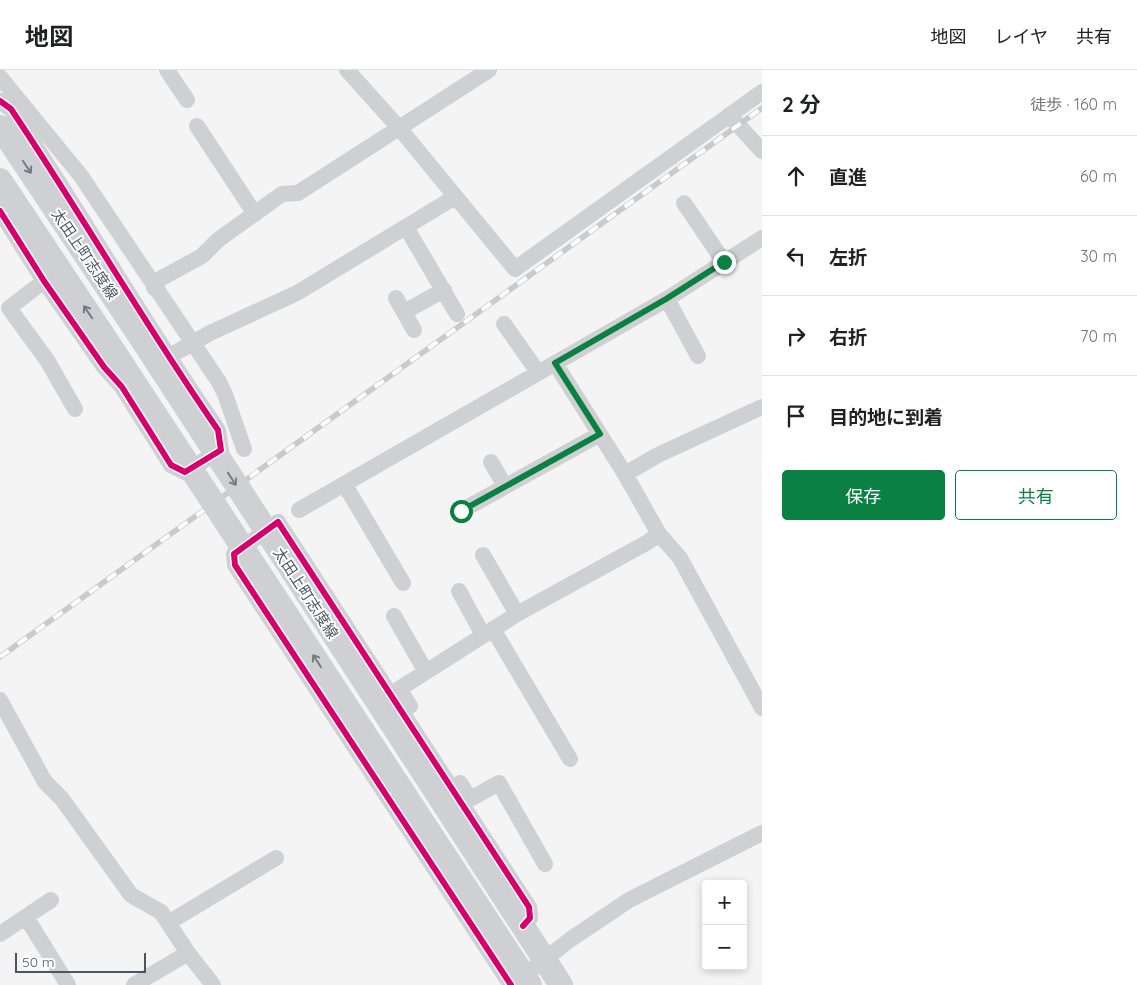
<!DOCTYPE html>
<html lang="ja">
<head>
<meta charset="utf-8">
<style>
	body { margin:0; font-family:Quicksand,"Noto Sans JP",sans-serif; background:#f2f2f2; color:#202124 }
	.controls { position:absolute; right:15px; bottom:15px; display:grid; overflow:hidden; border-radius:5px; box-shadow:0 2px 8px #0003 }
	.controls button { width:45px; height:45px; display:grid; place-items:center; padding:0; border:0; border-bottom:1px solid #e0e0e0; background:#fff; color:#202124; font:25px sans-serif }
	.scale { position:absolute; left:15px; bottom:12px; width:131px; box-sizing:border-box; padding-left:5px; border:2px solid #4a5661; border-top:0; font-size:14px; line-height:18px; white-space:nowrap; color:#4a5661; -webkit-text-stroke:4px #fff; paint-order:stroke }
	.stop { position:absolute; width:15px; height:15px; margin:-11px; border:4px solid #0b8043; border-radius:50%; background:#fff }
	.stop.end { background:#0b8043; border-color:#fff; box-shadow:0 1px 5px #0008 }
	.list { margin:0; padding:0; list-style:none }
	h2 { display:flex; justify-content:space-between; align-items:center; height:65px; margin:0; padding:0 20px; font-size:21px }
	h2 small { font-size:16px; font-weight:400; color:#757577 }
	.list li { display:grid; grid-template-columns:32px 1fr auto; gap:15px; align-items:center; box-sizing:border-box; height:80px; padding:0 20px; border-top:1px solid #e0e0e0 }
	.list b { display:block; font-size:19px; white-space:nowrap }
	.list em { font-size:16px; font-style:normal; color:#757577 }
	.actions { display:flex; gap:10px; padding:15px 20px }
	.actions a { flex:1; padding:11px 0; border:1px solid #0b8043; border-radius:5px; text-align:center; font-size:18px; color:#0b8043 }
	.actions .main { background:#0b8043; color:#fff }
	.icon { flex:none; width:28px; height:28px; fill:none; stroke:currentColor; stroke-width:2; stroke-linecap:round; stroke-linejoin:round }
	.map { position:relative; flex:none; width:762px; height:915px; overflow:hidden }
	header { display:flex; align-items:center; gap:30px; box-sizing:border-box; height:70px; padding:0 25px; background:#fff; border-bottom:1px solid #e0e0e0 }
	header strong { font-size:24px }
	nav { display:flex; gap:28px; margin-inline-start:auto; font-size:18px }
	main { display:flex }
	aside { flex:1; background:#fff }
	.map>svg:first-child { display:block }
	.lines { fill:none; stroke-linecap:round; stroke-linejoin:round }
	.minor { stroke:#ced0d2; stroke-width:16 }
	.secondary { stroke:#ced0d4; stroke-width:24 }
	.rail-casing { stroke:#c9cacc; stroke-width:5.5 }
	.rail { stroke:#fff; stroke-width:4; stroke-dasharray:11; stroke-linecap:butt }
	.secondary-bridge { stroke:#ced0d4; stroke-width:24 }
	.cycleway-casing { stroke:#fff; stroke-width:9 }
	.cycleway { stroke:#d6006c; stroke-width:6 }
	.oneway { stroke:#727b84 }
	.route { stroke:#0b8043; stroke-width:6 }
	.labels { text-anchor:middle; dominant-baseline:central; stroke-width:4; stroke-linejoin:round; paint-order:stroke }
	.street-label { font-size:15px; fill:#4a5661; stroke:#fff }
</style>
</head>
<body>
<header>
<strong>地図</strong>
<nav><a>地図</a><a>レイヤ</a><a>共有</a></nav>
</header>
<main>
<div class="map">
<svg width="762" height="915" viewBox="0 0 762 915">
	<rect width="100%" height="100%" fill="#f4f4f4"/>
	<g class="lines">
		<path class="minor" d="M167,0L187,30
			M347,0L400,59L515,199L762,22
			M0,7L81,106L219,312L225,324L244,379
			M0,31L11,39C82,145 145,255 218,360L221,380L185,402L171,395L122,317L104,297L44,211L0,141
			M729,45L762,81
			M197,56L255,144
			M684,133L724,192
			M406,157L457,244
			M44,211L9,238L47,290L75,339
			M154,218L160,209L202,186L218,170L282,124L298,123L489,0
			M396,228L414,260
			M667,229L698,286
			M404,242L444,220
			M504,254L538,302
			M175,283L210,263L297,223L455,127
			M555,293L625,404L659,464L680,488L762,638
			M491,392L505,416
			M625,404L658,385L762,337
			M345,415L403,513
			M299,440L667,229L762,168
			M461,441L600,364
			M483,485L517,544
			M459,521L483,565
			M394,546L426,602
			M493,559L570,689
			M0,630L45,712L62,729L131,825L161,842L188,883
			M410,636L399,619L517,544L648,472L659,464
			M460,713L470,729L499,713L545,794
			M26,847L68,915
			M168,853L276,788
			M0,864L51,830
			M517,911L571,869L629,830L762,763
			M134,915L188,883L213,915
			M511,915L235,495L234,484L278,452L529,837L530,848L523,856"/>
		<path class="secondary" d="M0,57L139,265
			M0,110L115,283
			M386,645L561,915
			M363,661L530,915"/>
		<g class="rail-casing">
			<path id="rail" d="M0,587L762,38"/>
		</g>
		<use href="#rail" class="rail"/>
		<path class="secondary-bridge" d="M139,265L386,645
			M115,283L363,661"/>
		<g class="cycleway-casing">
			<path id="cycleway" d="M0,31L11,39C82,145 145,255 218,360L221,380L185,402L171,395L122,317L104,297L44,211L0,141
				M511,915L235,495L234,484L278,452L529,837L530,848L523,856"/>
		</g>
		<use href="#cycleway" class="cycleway"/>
	</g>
	<defs><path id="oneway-shaft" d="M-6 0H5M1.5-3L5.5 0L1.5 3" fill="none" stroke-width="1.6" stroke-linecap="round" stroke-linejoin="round" transform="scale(1.25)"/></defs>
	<g class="oneway">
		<use href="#oneway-shaft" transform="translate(27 97) rotate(56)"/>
		<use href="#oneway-shaft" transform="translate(88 242) rotate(-124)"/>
		<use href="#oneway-shaft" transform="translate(232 409) rotate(57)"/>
		<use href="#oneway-shaft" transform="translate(317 591) rotate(-123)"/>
	</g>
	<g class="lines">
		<path class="route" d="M461,441L600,364L555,293L666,229L724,192"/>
	</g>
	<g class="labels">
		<g class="street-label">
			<text transform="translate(85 184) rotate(56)">太田上町志度線</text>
			<text transform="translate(306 523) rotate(57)">太田上町志度線</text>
		</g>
	</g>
</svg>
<div class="controls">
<button>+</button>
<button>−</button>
</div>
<div class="scale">50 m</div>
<div class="stop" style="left:461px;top:441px"></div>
<div class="stop end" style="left:724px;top:192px"></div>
</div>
<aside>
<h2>2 分<small>徒歩 · 160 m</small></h2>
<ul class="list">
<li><svg class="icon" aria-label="ahead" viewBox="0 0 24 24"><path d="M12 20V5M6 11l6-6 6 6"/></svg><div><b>直進</b></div><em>60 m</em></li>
<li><svg class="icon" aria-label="left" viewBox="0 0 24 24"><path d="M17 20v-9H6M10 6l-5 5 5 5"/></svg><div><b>左折</b></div><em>30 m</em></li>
<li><svg class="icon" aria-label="right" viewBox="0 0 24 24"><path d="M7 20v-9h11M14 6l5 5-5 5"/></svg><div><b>右折</b></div><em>70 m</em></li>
<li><svg class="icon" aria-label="arrive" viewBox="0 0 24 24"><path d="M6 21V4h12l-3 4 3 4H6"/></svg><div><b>目的地に到着</b></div></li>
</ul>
<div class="actions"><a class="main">保存</a><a>共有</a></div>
</aside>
</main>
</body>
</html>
